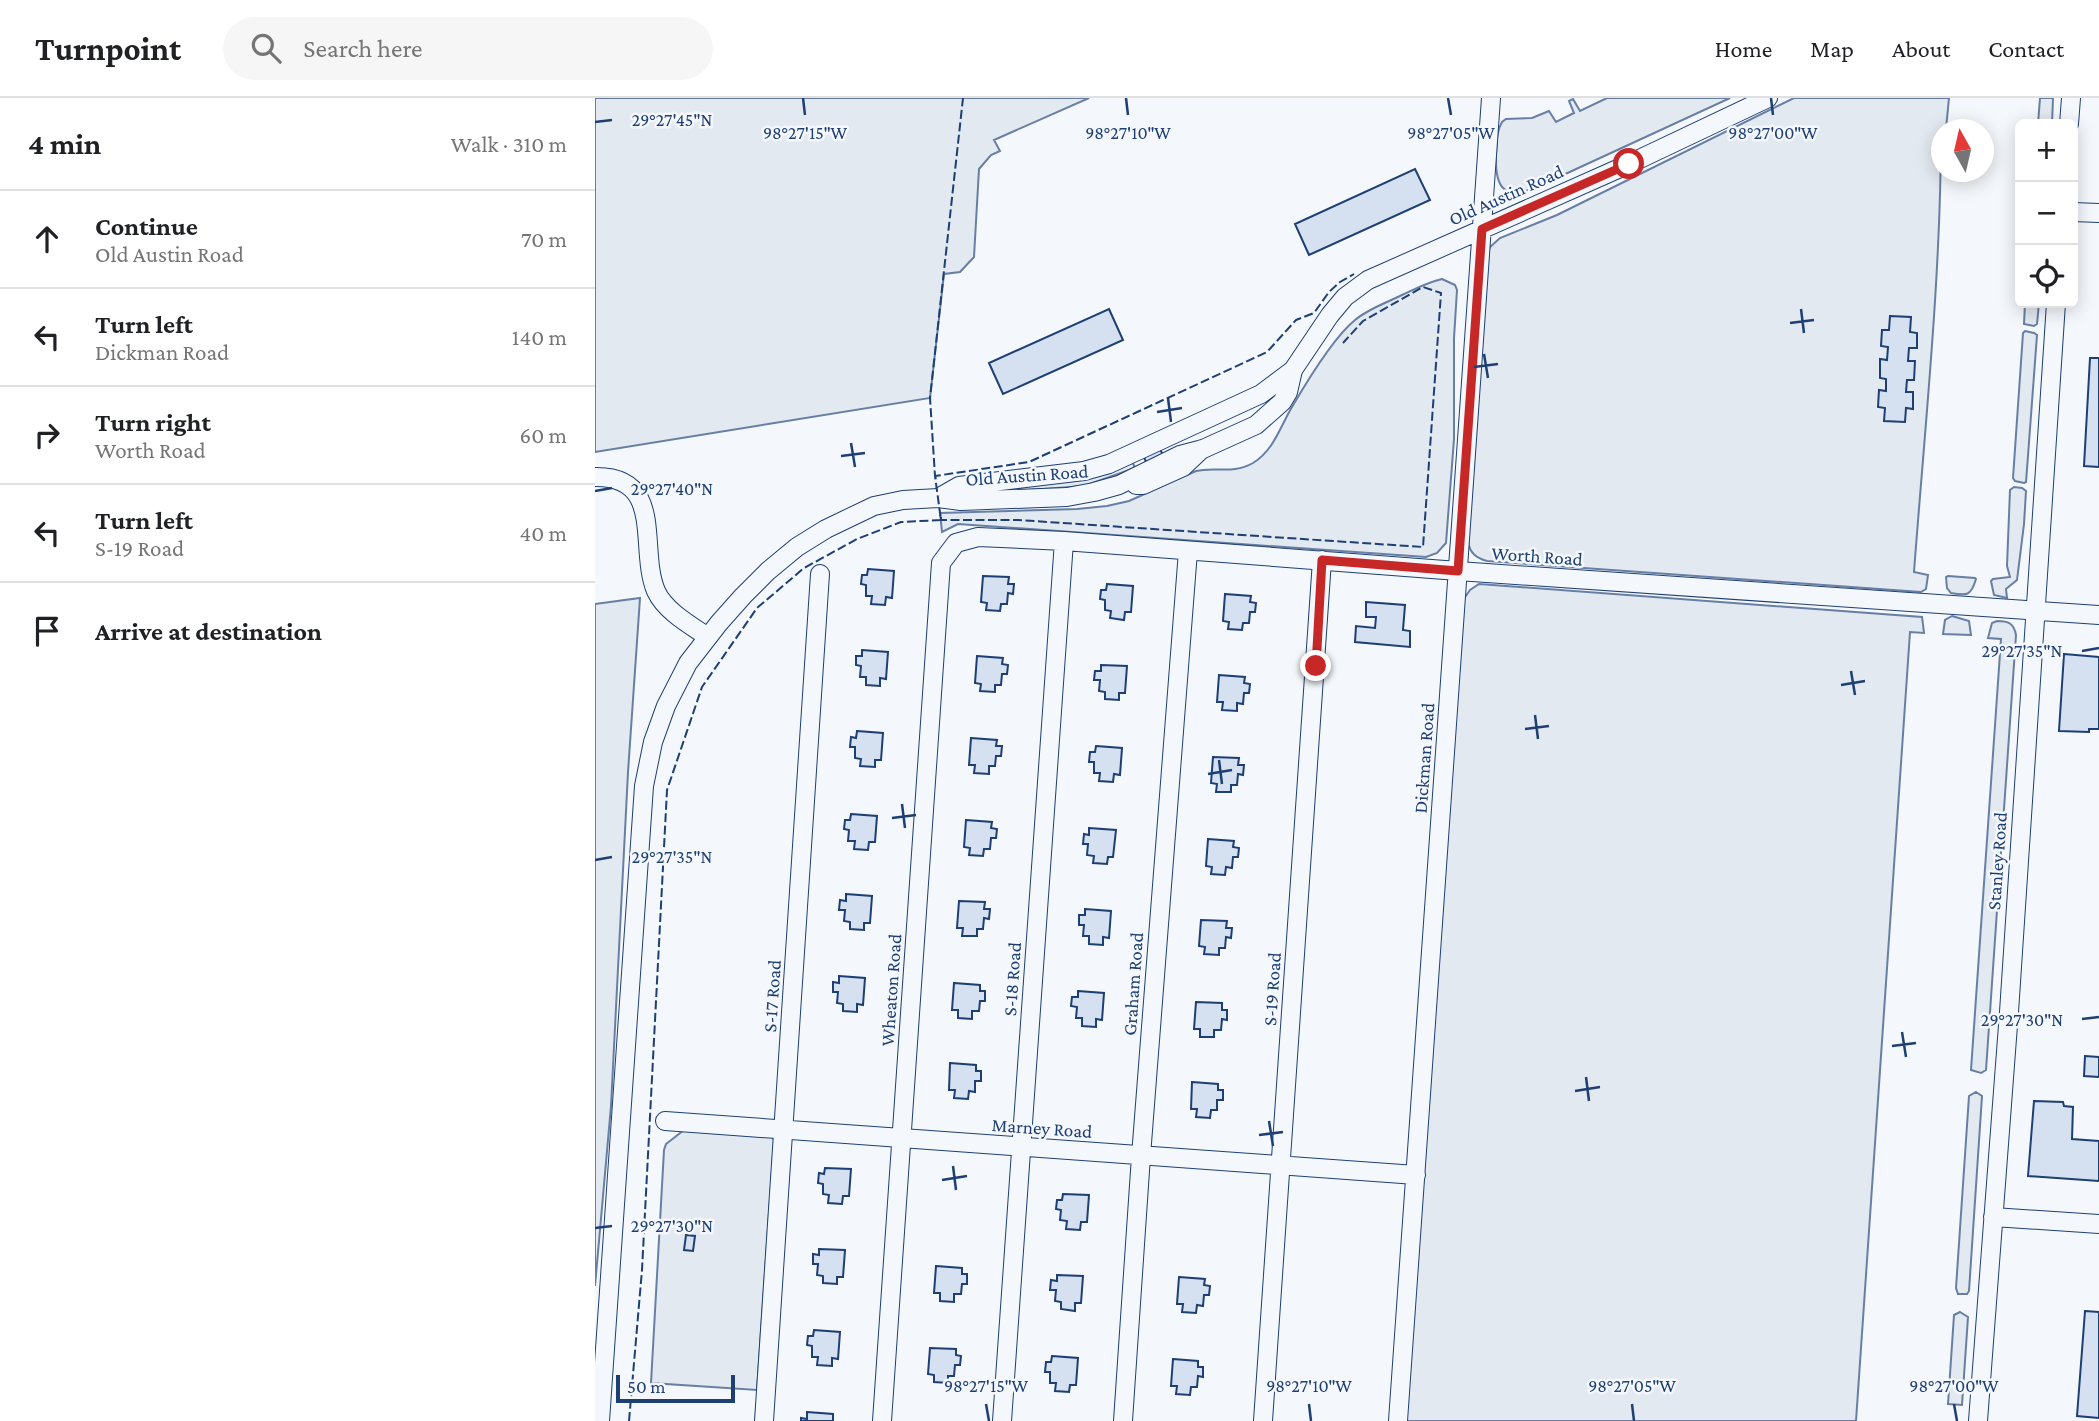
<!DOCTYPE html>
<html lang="en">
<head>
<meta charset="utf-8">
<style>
	body { margin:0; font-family:"Crimson Pro",serif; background:#f6f6f6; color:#202124 }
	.controls { position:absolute; right:21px; top:21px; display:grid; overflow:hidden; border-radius:10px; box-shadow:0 4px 18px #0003 }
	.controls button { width:63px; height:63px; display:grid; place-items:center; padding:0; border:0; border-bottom:2px solid #e0e0e0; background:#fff; color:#202124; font:35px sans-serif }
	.compass { position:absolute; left:1336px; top:21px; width:63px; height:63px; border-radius:50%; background:#fff; box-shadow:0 4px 18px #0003; rotate:352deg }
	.scale { position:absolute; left:21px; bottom:18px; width:119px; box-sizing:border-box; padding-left:7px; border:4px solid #1d3f73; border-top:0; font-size:19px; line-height:24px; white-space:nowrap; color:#1d3f73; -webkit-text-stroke:5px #f4f7fb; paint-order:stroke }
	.stop { position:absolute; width:21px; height:21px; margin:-16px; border:5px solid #c62828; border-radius:50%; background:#fff }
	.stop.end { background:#c62828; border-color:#fff; box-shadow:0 2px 7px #0008 }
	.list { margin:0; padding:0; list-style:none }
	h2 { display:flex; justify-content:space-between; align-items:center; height:91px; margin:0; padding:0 28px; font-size:30px }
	h2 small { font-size:23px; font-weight:400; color:#757577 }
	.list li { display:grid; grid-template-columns:46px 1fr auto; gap:21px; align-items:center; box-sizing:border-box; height:98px; padding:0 28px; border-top:2px solid #e0e0e0 }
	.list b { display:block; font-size:26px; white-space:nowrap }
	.list p { margin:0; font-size:23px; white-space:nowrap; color:#757577 }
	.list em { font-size:23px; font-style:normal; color:#757577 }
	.icon { flex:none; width:38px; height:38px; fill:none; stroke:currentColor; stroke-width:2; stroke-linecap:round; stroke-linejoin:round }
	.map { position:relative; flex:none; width:1504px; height:1323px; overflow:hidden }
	header { display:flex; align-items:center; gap:42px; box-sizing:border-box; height:98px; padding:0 35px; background:#fff; border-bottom:2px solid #e0e0e0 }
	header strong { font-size:33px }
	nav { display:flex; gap:38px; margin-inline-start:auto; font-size:24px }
	.search { width:490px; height:63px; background:#f6f6f6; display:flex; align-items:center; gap:18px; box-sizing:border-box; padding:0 24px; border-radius:38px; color:#757577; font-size:26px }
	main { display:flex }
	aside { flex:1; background:#fff }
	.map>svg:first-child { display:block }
	.green { fill:#e3e9f0; stroke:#687fa3; stroke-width:2 }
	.building { fill:#d5e0f0; stroke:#1d3f73; stroke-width:2 }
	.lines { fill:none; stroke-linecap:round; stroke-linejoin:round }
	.minor-casing { stroke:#1d3f73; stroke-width:20 }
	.minor { stroke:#f4f7fb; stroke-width:18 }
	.fence { stroke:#1d3f73; stroke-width:2; stroke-dasharray:9 3.5; stroke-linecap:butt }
	.route { stroke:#c62828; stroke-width:9 }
	.ticks { fill:none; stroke:#1d3f73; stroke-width:2.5 }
	.labels { text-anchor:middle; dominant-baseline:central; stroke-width:5; stroke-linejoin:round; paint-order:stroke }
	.street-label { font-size:19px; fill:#1d3f73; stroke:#f4f7fb }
	.ticks-label { font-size:18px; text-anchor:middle; fill:#1d3f73; stroke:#f4f7fb; stroke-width:5; stroke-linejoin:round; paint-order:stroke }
</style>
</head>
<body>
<header>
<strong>Turnpoint</strong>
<div class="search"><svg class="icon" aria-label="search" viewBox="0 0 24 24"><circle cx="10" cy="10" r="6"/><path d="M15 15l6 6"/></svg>Search here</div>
<nav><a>Home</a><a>Map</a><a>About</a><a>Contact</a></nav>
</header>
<main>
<aside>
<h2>4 min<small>Walk · 310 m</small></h2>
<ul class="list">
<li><svg class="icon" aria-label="ahead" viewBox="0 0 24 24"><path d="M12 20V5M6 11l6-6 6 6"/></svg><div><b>Continue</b><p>Old Austin Road</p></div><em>70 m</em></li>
<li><svg class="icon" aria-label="left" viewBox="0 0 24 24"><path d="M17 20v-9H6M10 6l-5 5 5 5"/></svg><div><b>Turn left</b><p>Dickman Road</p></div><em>140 m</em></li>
<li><svg class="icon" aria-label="right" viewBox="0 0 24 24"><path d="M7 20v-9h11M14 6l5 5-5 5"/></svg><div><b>Turn right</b><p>Worth Road</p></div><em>60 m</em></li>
<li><svg class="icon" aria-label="left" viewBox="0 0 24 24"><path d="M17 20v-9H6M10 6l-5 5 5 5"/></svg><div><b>Turn left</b><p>S-19 Road</p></div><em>40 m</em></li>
<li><svg class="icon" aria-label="arrive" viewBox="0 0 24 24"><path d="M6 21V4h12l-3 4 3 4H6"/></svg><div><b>Arrive at destination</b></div></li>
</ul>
</aside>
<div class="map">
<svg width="1504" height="1323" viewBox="0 0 1504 1323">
	<rect width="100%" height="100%" fill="#f4f7fb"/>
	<path class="green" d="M0,0H494L399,42L405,53L396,57L384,71L379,159L365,174L349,176L335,300L0,354Z
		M1012,0H1135L940,90C908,102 900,89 901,57C902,46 901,34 907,24L911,21L937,20L954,13L961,24L979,15L974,3L978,1L985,13Z
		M1199,0H1354L1351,31L1346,32C1346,178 1330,327 1319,474L1333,477L1331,491L1326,494L892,463C881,460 875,455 873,444L892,156L895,149L905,140L962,117Z
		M1445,0H1458L1457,26H1443Z
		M847,181L860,187L862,192L859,240V341L851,445L842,455L831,459L363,426L347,434L345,415L482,411L512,408L534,403L601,373C621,368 637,377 658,365C679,352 685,329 697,309C711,285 739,239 760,222C773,211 791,205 807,197C820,191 833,184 847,181Z
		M1430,205H1444L1442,226L1439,228L1429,226Z
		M1430,233L1439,235L1442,237L1431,384L1429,385L1420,383L1418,380L1428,235Z
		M536,361L540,370L489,388L392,395V391Z
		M1419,389L1427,390L1431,393L1429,426L1422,482L1411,491L1412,500L1399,497L1396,483L1398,481L1415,479L1412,468L1415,392Z
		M1353,478L1380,480L1381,481C1376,498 1372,498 1356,495L1352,490L1351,479Z
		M884,486L1327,519L1329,535L1315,534L1261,1323H810L868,502L875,492Z
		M45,500L33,674L16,1008L0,1188V506Z
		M1357,518L1374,523L1376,537L1348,536L1350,522Z
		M1402,523C1413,523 1419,525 1421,537L1391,972L1386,975L1376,972L1406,541L1393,540L1397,525Z
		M1381,994L1387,998L1374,1193L1372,1196H1363L1361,1190L1374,998Z
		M89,1032L176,1038L179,1042L162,1292L56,1285L69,1052L71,1046Z
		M1365,1214L1373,1219L1367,1307L1353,1306L1359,1217Z"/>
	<path class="building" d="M820,71L835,102L714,157L700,126Z
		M514,211L528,242L408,296L394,265Z
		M1295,218L1316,219L1315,234L1322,235V250H1314L1313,263H1320L1319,282H1312L1311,294H1318V311L1311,310L1310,324L1289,323L1290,310L1283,309L1284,292L1291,293V281L1285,280V261L1292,262L1293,249L1286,248L1287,232H1294Z
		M1495,260H1504V369L1489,368Z
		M564,348L568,358L552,366L547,355Z
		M273,471L299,473L297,500L291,499L290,507L276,506L277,498H271V487L266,486L267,477H272Z
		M388,478L414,479L413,486H419L418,496L413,495L412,506H406L405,513L391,512L392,505L386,504Z
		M512,486L538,488L536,514H530L529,522L515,520L516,513L510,512V502L505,501L506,492H511Z
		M630,496L656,498L655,504L661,505L660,514H655L654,525H648L647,532L633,531L634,524L628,523Z
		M771,504L810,507L808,532L815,533V549L760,544L761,528L780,530L781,519H771Z
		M267,552L293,554L291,581L285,580V588L271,587V579H265L266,568L261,567V558H267Z
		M1469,556L1504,559V631H1494V634L1464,633Z
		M382,558L408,560L407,566L413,567L412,576H407L406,587H400V594L385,593L386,586L380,585Z
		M506,567L532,568L530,595H524V602L510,601V594L504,593L505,582H499L500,573H506Z
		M624,577L650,579L649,585L655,586L654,595H649L648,606L642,605V613L627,612L628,604H622Z
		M262,633L288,635L286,662H280V669L265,668L266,661L260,660V649H255L256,639L261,640Z
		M376,640L402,642L401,648H407L406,658H401L400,668H394V676L379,675L380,667H374Z
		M501,648L527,650L525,677L519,676L518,684L504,683L505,675H499V664H494L495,654H500Z
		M618,659L644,660L643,667H649L648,677L643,676L642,687H636V694H621L622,686L616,685Z
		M256,716L282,718L280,744H274L273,752L259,751L260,743H253L254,732L249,731L250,722H255Z
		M371,722L397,724L396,730L402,731L401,740H396L395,751H389L388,758L374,757L375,750L369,749Z
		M494,730L521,732L518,759H513L512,766L498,765L499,758L492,757L493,746H488L489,736L494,737Z
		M613,741L639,743L638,749L644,750L643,759H638L637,770L631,769L630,777L616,776L617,769L611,768Z
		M251,796L277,798L275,825H269V832L255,831V824L249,823L250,812H244L245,802L251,803Z
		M364,803L390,804L389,811H395L394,821L389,820L388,831H382V838H367L368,830H362Z
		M490,811L516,813L514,840L508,839V847L494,846V838H488L489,827H484V817H490Z
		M606,822L632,823L631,830H637L636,840L631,839L630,850H624V857L609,856L610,849L604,848Z
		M244,878L270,880L268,907L262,906V914L248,913V906L242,905L243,894H238V884L244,885Z
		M359,885L385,887V893H390V903H385L384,913H377V921L363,920V912H357Z
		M483,893L509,895L507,922L501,921V929L487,928V920H481L482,909L476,908L477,899H483Z
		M601,904L627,905V912H632V922L627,921L626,932H619V939H605V931H599Z
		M1490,958L1504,959V979L1489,978Z
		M355,965L381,967V973H386V983H380V994L374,993L373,1001L359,1000L360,992H354Z
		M597,984L623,986V992H628V1002H622V1012H616L615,1020L601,1019L602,1011H596Z
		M1439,1003L1468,1004L1469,1008L1478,1009L1477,1041L1504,1043V1083L1433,1078Z
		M230,1070L256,1071L254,1098H248L247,1106L233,1105L234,1097L228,1096V1086L223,1085L224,1075L229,1076Z
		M468,1096L494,1097L492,1124H486L485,1132L471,1131L472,1123L465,1122L466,1112L461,1111L462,1102H467Z
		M91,1137L100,1138L98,1153L89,1152Z
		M224,1151L250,1152L248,1179H242V1186L228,1185V1178L222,1177L223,1166H218V1156L224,1157Z
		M341,1168L367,1170V1176H372V1186H367L366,1196H359V1204L345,1203V1195H339Z
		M462,1177L488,1178L486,1205H480V1213L466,1211V1204L460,1203L461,1192H455L456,1182L462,1183Z
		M584,1179L610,1181L609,1187L615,1188L614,1197H609L608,1208L602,1207L601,1215L587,1214L588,1206H582Z
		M1490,1213L1504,1214V1320L1482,1318Z
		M219,1232L245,1234L243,1261L237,1260V1268L222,1267L223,1259H217V1248L212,1247L213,1238H218Z
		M335,1250L361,1251V1257L366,1258L365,1267H360L359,1278H353V1285L339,1284V1277L333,1276Z
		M457,1258L483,1260L481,1287H475L474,1294L460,1293L461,1285H455V1274H450L451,1264H456Z
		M578,1261L603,1263V1269H608V1279L603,1278L602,1289H596L595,1297L581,1296L582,1288H576Z
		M212,1314L238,1316V1323H206V1320L212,1321Z"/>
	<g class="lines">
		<g class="minor-casing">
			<path id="minor" d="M1474,26L1476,0
				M1478,114L1504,115
				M0,379C71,378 43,451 61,493C70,513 95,527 113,539
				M541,387H548L588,369L607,351
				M343,400L364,388L489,373L514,366L666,296L698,272
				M70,1023L821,1077
				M1398,1119L1504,1126
				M5,1323L49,688L58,644L71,608L93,565L124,525L148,498L173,473L202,449L231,431L279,408L308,402L343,400L366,403L472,399L499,394L524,387L585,357L608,351L661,327L687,304L693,294L698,272L735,217L750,199L773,182L1034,66L1173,0
				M169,1323L225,476
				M287,1323L346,465L361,445L383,439L469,443L863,473L1504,517
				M407,1323L469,443
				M528,1323L546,1058L593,453
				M668,1323L727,462
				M803,1323L896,0
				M1383,1323L1414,914L1461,205"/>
		</g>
		<use href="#minor" class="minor"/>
		<path class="fence" d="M341,381L340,378L434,364L672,254L701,222L719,215L734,194L745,184L759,176
			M346,419V422H423L828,449L846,195L828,189L768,223L748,245
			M34,1323L47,1172L72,692L107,589L162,510L209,470L262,441L306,424L346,422L340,378L335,300L368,0"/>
	</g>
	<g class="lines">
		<path class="route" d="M721,568L727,462L863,473L887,131L1034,66"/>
	</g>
	<path class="ticks" d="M208,0L210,17M531,0L533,17M853,0L856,17M1176,0L1178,17M0,24L17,22M1206,211L1209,235M1195,225L1219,222M889,256L893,280M879,269L903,266M573,300L576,324M562,314L587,310M256,345L260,369M246,358L270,355M0,393L17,390M1487,553L1504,550M1256,573L1260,597M1246,587L1270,583M940,617L943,641M930,631L954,628M624,662L627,686M613,676L637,672M307,706L310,730M297,720L321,717M0,762L17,759M1487,921L1504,919M1307,934L1311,959M1297,948L1321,945M991,979L994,1003M980,993L1005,989M674,1023L678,1048M664,1037L688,1034M358,1068L361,1092M347,1082L372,1078M0,1130L17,1128M391,1306L394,1323M714,1306L716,1323M1037,1306L1039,1323M1359,1306L1362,1323"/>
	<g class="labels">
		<g class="street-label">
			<text transform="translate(911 97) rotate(-24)">Old Austin Road</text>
			<text transform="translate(432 377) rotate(-4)">Old Austin Road</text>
			<text transform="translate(942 458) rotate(4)">Worth Road</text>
			<text transform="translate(829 660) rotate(-86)">Dickman Road</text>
			<text transform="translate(1402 763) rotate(-86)">Stanley Road</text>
			<text transform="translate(417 881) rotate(-86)">S-18 Road</text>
			<text transform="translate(538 886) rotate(-86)">Graham Road</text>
			<text transform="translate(677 891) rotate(-86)">S-19 Road</text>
			<text transform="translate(296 892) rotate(-86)">Wheaton Road</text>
			<text transform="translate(177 898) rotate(-86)">S-17 Road</text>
			<text transform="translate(447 1030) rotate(4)">Marney Road</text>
		</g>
	</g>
	<g class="ticks-label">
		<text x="77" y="28">29°27'45"N</text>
		<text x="210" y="41">98°27'15"W</text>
		<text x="533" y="41">98°27'10"W</text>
		<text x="856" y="41">98°27'05"W</text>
		<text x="1178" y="41">98°27'00"W</text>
		<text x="77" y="397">29°27'40"N</text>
		<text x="1427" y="559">29°27'35"N</text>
		<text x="77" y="765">29°27'35"N</text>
		<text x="1427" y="928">29°27'30"N</text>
		<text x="77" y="1134">29°27'30"N</text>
		<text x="391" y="1294">98°27'15"W</text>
		<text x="714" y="1294">98°27'10"W</text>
		<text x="1037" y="1294">98°27'05"W</text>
		<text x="1359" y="1294">98°27'00"W</text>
	</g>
</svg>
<div class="controls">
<button>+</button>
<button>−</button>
<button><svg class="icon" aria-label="locate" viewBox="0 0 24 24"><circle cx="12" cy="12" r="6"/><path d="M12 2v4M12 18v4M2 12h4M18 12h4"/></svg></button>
</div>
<svg class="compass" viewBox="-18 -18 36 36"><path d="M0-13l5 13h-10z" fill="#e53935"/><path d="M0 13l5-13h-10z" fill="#757577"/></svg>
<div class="scale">50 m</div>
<div class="stop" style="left:1034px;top:66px"></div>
<div class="stop end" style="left:721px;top:568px"></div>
</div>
</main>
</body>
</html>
